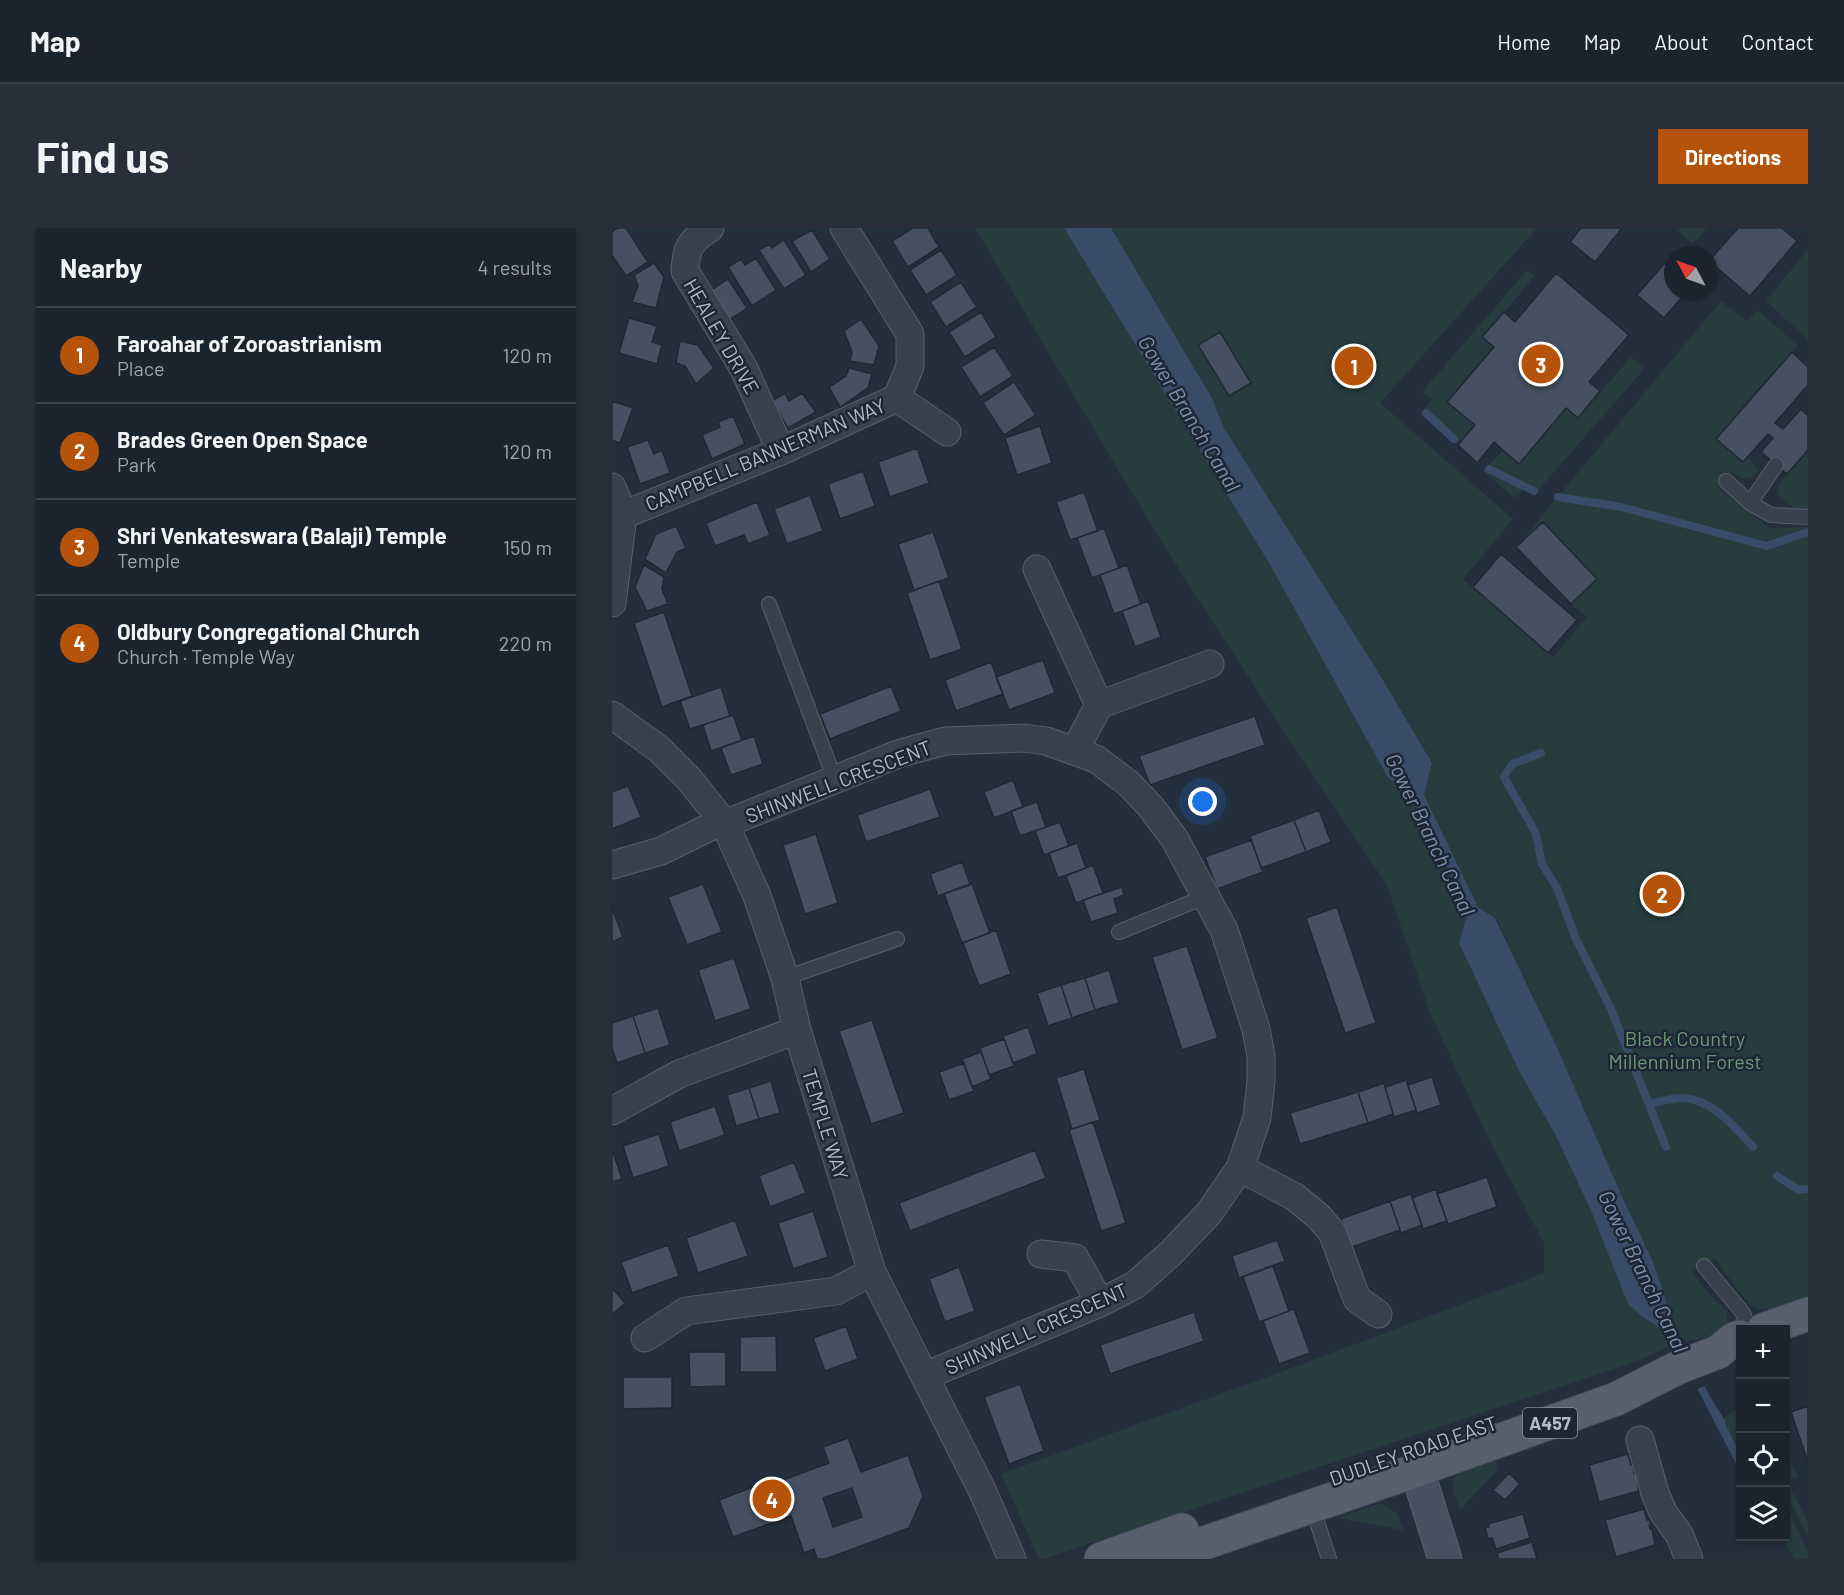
<!DOCTYPE html>
<html lang="en">
<head>
<meta charset="utf-8">
<style>
	body { margin:0; font-family:Barlow,sans-serif; background:#282f3a; color:#f1f3f6 }
	.controls { position:absolute; right:18px; bottom:18px; display:grid; overflow:hidden; border-radius:0px; box-shadow:0 2px 4px #0004 }
	.controls button { width:54px; height:54px; display:grid; place-items:center; padding:0; border:0; border-bottom:2px solid #39404a; background:#1b232e; color:#f1f3f6; font:30px sans-serif }
	.compass { position:absolute; left:1052px; top:18px; width:54px; height:54px; border-radius:50%; background:#1b232e; box-shadow:0 2px 4px #0004; rotate:311deg }
	.you { position:absolute; left:591px; top:574px; width:21px; height:21px; margin:-15px; border:4px solid #fff; border-radius:50%; background:#1a73e8; box-shadow:0 0 0 9px #1a73e833 }
	.badge { display:grid; place-items:center; width:39px; height:39px; border-radius:50%; background:#b45309; color:#fff; font-size:20px; font-weight:700 }
	.pin { position:absolute; translate:-50% -50%; border:3px solid #fff; box-shadow:0 2px 6px #0006 }
	.list { margin:0; padding:0; list-style:none }
	h2 { display:flex; justify-content:space-between; align-items:center; height:78px; margin:0; padding:0 24px; font-size:26px }
	h2 small { font-size:20px; font-weight:400; color:#a0a4aa }
	.list li { display:grid; grid-template-columns:39px 1fr auto; gap:18px; align-items:center; box-sizing:border-box; height:96px; padding:0 24px; border-top:2px solid #39404a }
	.list b { display:block; font-size:22px; white-space:nowrap }
	.list p { margin:0; font-size:20px; white-space:nowrap; color:#a0a4aa }
	.list em { font-size:20px; font-style:normal; color:#a0a4aa }
	.icon { flex:none; width:33px; height:33px; fill:none; stroke:currentColor; stroke-width:2; stroke-linecap:round; stroke-linejoin:round }
	.map { position:relative; flex:none; width:1196px; height:1331px; overflow:hidden; border-radius:0px }
	header { display:flex; align-items:center; gap:36px; box-sizing:border-box; height:84px; padding:0 30px; background:#1b232e; border-bottom:2px solid #39404a }
	header strong { font-size:28px }
	nav { display:flex; gap:33px; margin-inline-start:auto; font-size:21px }
	.intro { display:flex; align-items:center; justify-content:space-between; box-sizing:border-box; height:144px; padding:0 36px }
	h1 { margin:0; font-size:42px }
	.button { padding:15px 27px; border-radius:0px; background:#b45309; color:#fff; font-size:21px; font-weight:700 }
	main { display:flex; gap:36px; padding:0 36px }
	aside { flex:1; background:#1b232e; border-radius:0px; box-shadow:0 2px 4px #0004 }
	.map>svg:first-child { display:block }
	.green { fill:#263c3f }
	.water { fill:#394c67 }
	.pier { fill:#242f3e }
	.lines { fill:none; stroke-linecap:round; stroke-linejoin:round }
	.stream { stroke:#394c67; stroke-width:8 }
	.building { fill:#455162; stroke:#1f2835; stroke-width:1.5; fill-rule:evenodd }
	.lane-casing { stroke:#565f6c; stroke-width:16 }
	.street-casing { stroke:#565f6c; stroke-width:29 }
	.secondary-casing { stroke:#565f6c; stroke-width:35 }
	.primary-casing { stroke:#414a57; stroke-width:35 }
	.lane { stroke:#38414e; stroke-width:14 }
	.street { stroke:#38414e; stroke-width:27 }
	.secondary { stroke:#465061; stroke-width:33 }
	.primary { stroke:#56606e; stroke-width:33 }
	.labels { text-anchor:middle; dominant-baseline:central; stroke-width:5; stroke-linejoin:round; paint-order:stroke }
	.shield { fill:#1d2633; stroke:#878f9c; stroke-width:1.5 }
	.shield-label { font-size:18px; font-weight:bold; fill:#b4bcc9 }
	.street-label { font-size:20px; fill:#b4bcc9; stroke:#1d2633 }
	.park-label { font-size:20px; fill:#6b9a76; stroke:#1d2633 }
	.water-label { font-size:21px; font-style:italic; fill:#7c92b1; stroke:#1d2633 }
</style>
</head>
<body>
<header>
<strong>Map</strong>
<nav><a>Home</a><a>Map</a><a>About</a><a>Contact</a></nav>
</header>
<div class="intro"><h1>Find us</h1><a class="button">Directions</a></div>
<main>
<aside>
<h2>Nearby<small>4 results</small></h2>
<ul class="list">
<li><span class="badge">1</span><div><b>Faroahar of Zoroastrianism</b><p>Place</p></div><em>120 m</em></li>
<li><span class="badge">2</span><div><b>Brades Green Open Space</b><p>Park</p></div><em>120 m</em></li>
<li><span class="badge">3</span><div><b>Shri Venkateswara (Balaji) Temple</b><p>Temple</p></div><em>150 m</em></li>
<li><span class="badge">4</span><div><b>Oldbury Congregational Church</b><p>Church · Temple Way</p></div><em>220 m</em></li>
</ul>
</aside>
<div class="map">
<svg width="1196" height="1331" viewBox="0 0 1196 1331">
	<rect width="100%" height="100%" fill="#242f3e"/>
	<path class="green" d="M363,0H452L461,13L657,335L775,548L801,571L856,684L847,715L907,843L944,908L980,985L1016,1076L1032,1090L1057,1106L1062,1117L1017,1136L431,1331H427L389,1246L672,1143L932,1045V1015L876,909L818,785L775,657L678,513L570,346L503,237Z
		M499,0H925L768,175L901,291L851,351L942,429L975,389L959,376L985,351L931,294L904,319L1109,73L1135,93L1146,82L1186,118L1104,211L1131,234L1136,229L1147,242L1138,250H1129L1119,244L1107,261L1157,300L1196,299V1071C1182,1076 1161,1086 1145,1080C1131,1075 1113,1043 1103,1030L1092,1038L1080,1041C1089,1059 1101,1070 1115,1084V1095L1111,1107L1074,1113L1060,1096L1040,1032L1008,964L944,817L884,690L866,679L812,567L820,535L765,442L612,200L600,170Z
		M1063,0H1095L1081,16Z
		M1196,21V112L1154,73Z
		M915,42L923,48L871,109L882,119L835,173L863,197L846,217L809,185L820,172L810,164Z
		M1019,129L1033,140L921,268L913,261L903,270L871,243L891,222L907,235L954,180L966,190Z
		M1196,222V282C1182,284 1176,275 1166,266V258Z
		M1125,1182L1128,1190V1226L1113,1195L1112,1189Z
		M1174,1225L1186,1248L1175,1253L1196,1294V1310L1174,1264Z
		M883,1230L886,1241L848,1282C846,1275 841,1266 841,1259C840,1241 870,1235 883,1230Z
		M771,1276L786,1287L791,1302L727,1290L761,1277Z
		M1174,1279L1196,1324V1331H1182L1170,1309L1174,1308Z"/>
	<path class="water" d="M452,0H499L600,170L612,200L765,442L820,535L812,567L866,679L883,690L944,817L1008,964L1040,1032L1051,1063L1060,1096L1100,1172L1114,1194L1113,1195L1128,1226V1243L1057,1106L1032,1090L1016,1076L980,985L944,908L907,843L847,715L856,683L801,571L775,548L657,335Z"/>
	<path class="pier" d="M1073,1113L1096,1157L1082,1162L1059,1118Z"/>
	<g class="lines">
		<path class="stream" d="M814,185L842,211
			M877,241L922,263
			M946,269L1009,279L1155,318L1196,304
			M929,525L900,536L892,549L924,606L930,636L945,660L964,711L999,781L1054,919
			M1037,876C1047,874 1059,870 1069,870C1099,870 1122,898 1141,919
			M1165,948L1187,962L1196,961"/>
	</g>
	<path class="building" d="M6,0H14L36,34L14,48L0,27V4Z
		M301,0H316L327,19L296,39L280,13Z
		M969,0H1010L983,34L958,14Z
		M1126,0H1170L1185,13L1138,68L1097,33Z
		M200,2L218,31L199,44L180,13Z
		M172,12L194,47L172,61L147,22L158,16L160,20Z
		M329,22L345,47L314,67L298,42Z
		M144,30L164,62L140,78L116,39L129,31L133,37Z
		M42,35L52,49L44,80L20,74L26,58L22,47Z
		M1053,35L1061,42V63H1075L1052,90L1025,67Z
		M944,45L1017,107L977,154L988,163L966,190L954,180L907,236L882,214L865,235L846,217L863,197L835,174L882,119L870,109L892,84L903,94Z
		M116,51L135,80L117,92L98,63Z
		M349,54L365,79L334,99L318,74Z
		M369,84L384,109L353,129L337,104Z
		M17,90L45,98L40,114L50,117L45,136L7,125Z
		M249,91L267,118L262,137L238,133L240,124L232,103Z
		M608,104L639,155L617,168L586,117Z
		M68,113L86,117L102,140L84,156L73,138L64,135Z
		M382,119L401,148L368,169L349,139Z
		M1180,124L1196,139V157L1163,195L1171,201L1189,181L1196,188V222L1175,246L1149,224L1161,210L1156,206L1131,234L1104,211Z
		M237,140L260,146L256,160L228,179L217,159L234,148Z
		M402,154L424,187L392,207L371,175Z
		M173,165L177,173L190,165L204,184L176,200L160,173Z
		M0,173L21,180L8,215L0,212Z
		M121,188L133,216L100,231L90,207L108,199L106,194Z
		M428,198L440,235L405,247L393,210Z
		M36,212L42,226L50,222L58,245L28,256L15,219Z
		M305,220L317,255L278,269L266,234Z
		M251,243L263,278L228,291L216,256Z
		M472,264L486,303L458,312L444,274Z
		M198,267L211,303L175,316L162,281Z
		M145,274L158,307L136,316L132,307L103,318L94,295Z
		M931,294L985,351L959,376L904,319Z
		M64,298L74,320L65,324L54,345L33,331L44,306Z
		M492,300L507,340L480,350L465,310Z
		M321,304L337,350L302,362L286,316Z
		M889,326L965,392L936,425L861,359Z
		M32,337L52,349L50,361L56,376L35,383L23,359Z
		M515,337L529,376L502,386L488,347Z
		M327,353L350,421L318,432L295,365Z
		M536,373L549,409L523,419L510,383Z
		M52,384L80,468L50,479L22,395Z
		M431,432L443,465L397,482L384,449Z
		M379,434L391,466L344,483L333,452Z
		M279,458L289,483L218,511L208,486Z
		M109,459L118,488L78,501L68,473Z
		M121,487L130,512L99,523L91,497Z
		M643,488L653,517L538,557L527,528Z
		M142,508L151,536L119,547L109,520Z
		M401,552L411,579L382,590L372,564Z
		M16,558L29,589L0,601V564Z
		M318,561L328,589L254,614L245,587Z
		M425,574L434,599L408,608L399,583Z
		M707,582L719,614L694,624L682,592Z
		M682,592L694,624L649,640L638,608Z
		M448,594L457,618L432,627L423,603Z
		M204,606L226,675L193,686L171,617Z
		M639,612L651,644L605,661L593,629Z
		M465,615L474,640L446,650L437,625Z
		M350,634L358,656L326,668L318,646Z
		M481,637L491,665L464,675L454,648Z
		M91,656L110,704L75,717L56,669Z
		M360,656L378,705L350,715L332,666Z
		M510,659L512,667L502,671L506,685L479,694L471,672Z
		M725,679L764,795L733,805L694,690Z
		M0,680L11,709L0,714Z
		M384,702L399,746L367,758L351,715Z
		M575,718L606,810L570,822L540,729Z
		M122,730L139,781L103,793L86,742Z
		M497,742L507,775L483,782L473,750Z
		M473,750L483,782L460,790L449,757Z
		M449,757L460,790L436,798L425,765Z
		M46,780L58,817L33,825L21,788Z
		M21,788L33,825L5,835L0,820V795Z
		M260,792L292,885L259,896L227,803Z
		M416,799L425,826L401,835L391,808Z
		M392,811L402,838L377,847L368,820Z
		M369,824L379,851L360,859L350,831Z
		M352,835L362,863L337,872L327,844Z
		M472,841L488,892L460,901L444,850Z
		M820,849L829,877L805,885L796,857Z
		M794,852L804,882L782,889L773,859Z
		M159,853L168,885L147,891L137,860Z
		M772,855L781,886L756,895L746,864Z
		M137,860L147,891L124,898L115,867Z
		M746,864L756,895L688,916L678,885Z
		M103,878L113,907L67,923L58,894Z
		M481,894L514,995L489,1003L457,902Z
		M47,906L57,938L21,950L11,918Z
		M423,922L434,950L298,1003L287,975Z
		M1,924L10,951L0,954V925Z
		M182,934L194,965L158,979L147,948Z
		M875,949L885,979L836,996L825,966Z
		M824,961L835,993L811,1001L800,970Z
		M799,966L810,997L789,1005L778,973Z
		M778,973L788,1002L740,1019L729,991Z
		M201,983L216,1029L181,1041L166,995Z
		M123,992L136,1028L86,1045L74,1010Z
		M665,1012L673,1033L627,1050L620,1028Z
		M56,1017L67,1048L20,1065L9,1034Z
		M661,1038L677,1083L647,1094L631,1049Z
		M347,1039L363,1083L333,1094L317,1051Z
		M0,1060L13,1075L0,1087Z
		M682,1081L698,1125L667,1136L651,1093Z
		M582,1084L592,1113L498,1146L488,1117Z
		M234,1098L246,1131L213,1143L201,1110Z
		M164,1108L165,1144H128V1109Z
		M77,1124H114V1158L78,1159Z
		M11,1149H60V1180L11,1181Z
		M408,1156L432,1223L397,1236L372,1169Z
		M1196,1178V1234L1179,1184Z
		M236,1210L249,1244L296,1227L311,1268L297,1300L214,1331H205L202,1321L192,1325L179,1288L121,1309L107,1272L146,1257L151,1269L174,1260L171,1252L217,1235L211,1219ZM240,1260L250,1289L221,1299L211,1270Z
		M1016,1226L1019,1237L1021,1236L1022,1246H1024L1027,1263L987,1274L977,1237Z
		M897,1245L908,1256L893,1272L881,1262Z
		M1032,1281L1035,1292L1037,1291L1039,1297H1037L1038,1301L1040,1300L1043,1317L1004,1329L993,1292Z
		M911,1286L918,1310L884,1321L880,1310L876,1311L873,1300L877,1299L876,1296Z
		M920,1314L925,1331H887L885,1325Z"/>
	<g class="lines">
		<g class="lane-casing">
			<path id="lane" d="M1114,253L1138,275L1164,237
				M1138,275L1159,287L1196,289
				M157,376L223,552
				M507,704L595,668
				M173,750L285,711
				M1092,1038L1131,1085L1137,1102
				M700,1278L717,1331"/>
		</g>
		<g class="street-casing">
			<path id="street" d="M98,0C78,13 74,20 73,43L132,141L169,223
				M285,170L335,204
				M0,259L11,287L0,375
				M11,287L169,223L285,170L298,138V106L232,0
				M425,341L487,477L463,522
				M487,477L598,436
				M0,487L47,521L77,551L113,596L145,668L173,750L185,802L260,1044L371,1264L400,1331
				M113,596L286,526L333,513L412,510L434,513L484,531L516,555L539,579L562,610L612,702L644,801L649,828V854L645,890L628,940L597,985L559,1025L523,1057L488,1075L313,1148
				M0,637L49,623L110,593
				M0,883L67,846L185,802
				M628,940L683,969L707,989L720,1004L745,1071L766,1086
				M429,1026L463,1030L488,1075
				M33,1110L74,1083L224,1063L260,1044
				M1028,1212L1043,1265L1051,1284L1068,1308L1077,1331"/>
		</g>
		<g class="secondary-casing">
			<path id="secondary" d="M805,1242L833,1331"/>
		</g>
		<g class="primary-casing">
			<path id="primary" d="M1151,1102L1196,1086
				M489,1331L570,1302
				M546,1331L805,1242L1004,1171L1067,1139L1106,1124L1122,1111L1128,1109"/>
		</g>
		<use href="#lane" class="lane"/>
		<use href="#street" class="street"/>
		<use href="#secondary" class="secondary"/>
		<use href="#primary" class="primary"/>
	</g>
	<g class="labels">
		<rect class="shield" x="911" y="1180" width="54" height="30" rx="4.5"/>
		<g class="shield-label">
			<text x="938" y="1195">A457</text>
		</g>
		<g class="street-label">
			<text transform="translate(110 108) rotate(60)">HEALEY DRIVE</text>
			<text transform="translate(153 226) rotate(-23)">CAMPBELL BANNERMAN WAY</text>
			<text transform="translate(226 553) rotate(-21)">SHINWELL CRESCENT</text>
			<text transform="translate(214 896) rotate(73)">TEMPLE WAY</text>
			<text transform="translate(424 1100) rotate(-24)">SHINWELL CRESCENT</text>
			<text transform="translate(801 1222) rotate(-19)">DUDLEY ROAD EAST</text>
		</g>
		<g class="park-label">
			<text x="1073" y="810">Black Country<tspan x="1073" dy="23">Millennium Forest</tspan></text>
		</g>
		<g class="water-label">
			<text transform="translate(578 185) rotate(59)">Gower Branch Canal</text>
			<text transform="translate(819 606) rotate(64)">Gower Branch Canal</text>
			<text transform="translate(1032 1043) rotate(64)">Gower Branch Canal</text>
		</g>
	</g>
</svg>
<div class="controls">
<button>+</button>
<button>−</button>
<button><svg class="icon" aria-label="locate" viewBox="0 0 24 24"><circle cx="12" cy="12" r="6"/><path d="M12 2v4M12 18v4M2 12h4M18 12h4"/></svg></button>
<button><svg class="icon" aria-label="layers" viewBox="0 0 24 24"><path d="M12 4l9 5-9 5-9-5zM3 14l9 5 9-5"/></svg></button>
</div>
<svg class="compass" viewBox="-18 -18 36 36"><path d="M0-13l5 13h-10z" fill="#e53935"/><path d="M0 13l5-13h-10z" fill="#a0a4aa"/></svg>
<div class="you"></div>
<div class="pin badge" style="left:742px;top:138px">1</div>
<div class="pin badge" style="left:1050px;top:666px">2</div>
<div class="pin badge" style="left:929px;top:136px">3</div>
<div class="pin badge" style="left:160px;top:1271px">4</div>
</div>
</main>
</body>
</html>
